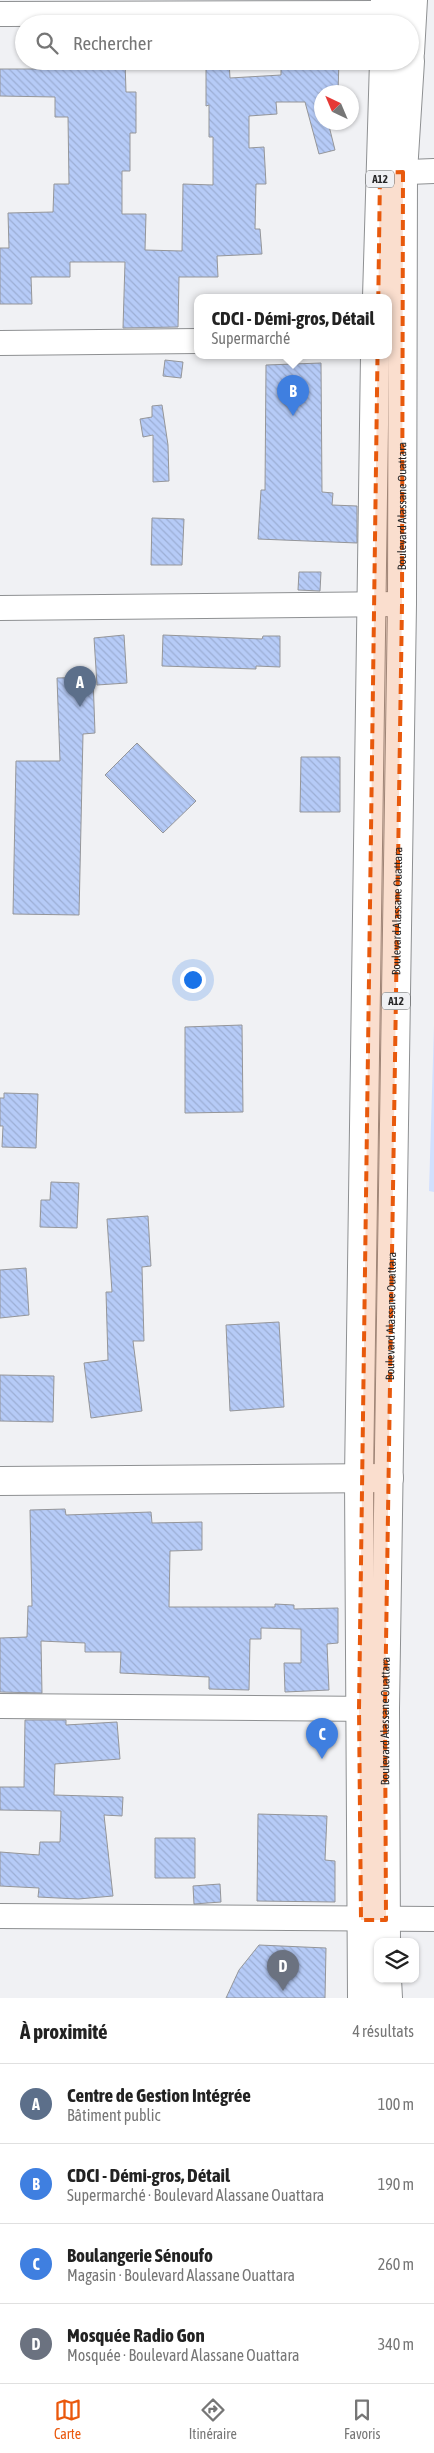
<!DOCTYPE html>
<html lang="fr">
<head>
<meta charset="utf-8">
<style>
	body { margin:0; font-family:"Asap Condensed",sans-serif; background:#f2f2f2; color:#222 }
	.controls { position:absolute; right:15px; bottom:15px; display:grid; overflow:hidden; border-radius:10px; box-shadow:0 1px 4px #0004 }
	.controls button { width:45px; height:45px; display:grid; place-items:center; padding:0; border:0; border-bottom:1px solid #e0e0e0; background:#fff; color:#222; font:25px sans-serif }
	.compass { position:absolute; left:314px; top:85px; width:45px; height:45px; border-radius:50%; background:#fff; box-shadow:0 1px 4px #0004; rotate:316deg }
	.you { position:absolute; left:192px; top:979px; width:18px; height:18px; margin:-12px; border:4px solid #fff; border-radius:50%; background:#1a73e8; box-shadow:0 0 0 8px #1a73e833 }
	.badge { display:grid; place-items:center; width:32px; height:32px; border-radius:50%; background:#ea580c; color:#fff; font-size:16px; font-weight:700 }
	.pin { position:absolute; translate:-50% -41px; filter:drop-shadow(0 1px 2px #0008) }
	.pin::after { content:''; position:absolute; top:26px; width:18px; height:15px; background:inherit; clip-path:polygon(0 0,100% 0,50% 100%) }
	.popup { position:absolute; left:194px; top:294px; width:198px; height:65px; box-sizing:border-box; display:grid; place-content:center; border-radius:10px; background:#fff; filter:drop-shadow(0 1px 4px #0005); font-size:16px; white-space:nowrap; color:#767676 }
	.popup b { font-size:19px; color:#222 }
	.popup::after { content:''; position:absolute; left:50%; top:100%; margin-left:-10px; border:10px solid transparent; border-top-color:#fff }
	.list { margin:0; padding:0; list-style:none }
	h2 { display:flex; justify-content:space-between; align-items:center; height:65px; margin:0; padding:0 20px; font-size:21px }
	h2 small { font-size:16px; font-weight:400; color:#767676 }
	.list li { display:grid; grid-template-columns:32px 1fr auto; gap:15px; align-items:center; box-sizing:border-box; height:80px; padding:0 20px; border-top:1px solid #e0e0e0 }
	.list b { display:block; font-size:19px; white-space:nowrap }
	.list p { margin:0; font-size:16px; white-space:nowrap; color:#767676 }
	.list em { font-size:16px; font-style:normal; color:#767676 }
	.icon { flex:none; width:28px; height:28px; fill:none; stroke:currentColor; stroke-width:2; stroke-linecap:round; stroke-linejoin:round }
	.map { position:relative; flex:none; width:434px; height:1998px; overflow:hidden }
	.search { position:absolute; background:#fff; box-shadow:0 1px 4px #0004; left:15px; right:15px; top:15px; height:55px; display:flex; align-items:center; gap:12px; box-sizing:border-box; padding:0 18px; border-radius:28px; color:#767676; font-size:19px }
	.sheet { height:385px; background:#fff }
	nav { display:flex; justify-content:space-around; align-items:center; box-sizing:border-box; height:70px; border-top:1px solid #e0e0e0; background:#fff; font-size:14px; color:#767676 }
	nav a { display:grid; justify-items:center; gap:2px }
	nav .on { color:#ea580c }
	.map>svg:first-child { display:block }
	.grass { fill:#d2e0fe }
	.building { fill:url(#building-back-hatch); stroke:#959699 }
	.lines { fill:none; stroke-linecap:round; stroke-linejoin:round }
	.street-casing { stroke:#8e9092; stroke-width:26 }
	.secondary-casing { stroke:#8e9092; stroke-width:30 }
	.primary-casing { stroke:#8e9092; stroke-width:30 }
	.street { stroke:#fff; stroke-width:24 }
	.secondary { stroke:#fff; stroke-width:28 }
	.primary { stroke:#fff; stroke-width:28 }
	.marked { fill:#e8590c; fill-opacity:0.2; stroke:#e8590c; stroke-width:4; stroke-dasharray:10 6; stroke-linejoin:round }
	.labels { text-anchor:middle; dominant-baseline:central; stroke-width:4; stroke-linejoin:round; paint-order:stroke }
	.shield { fill:#f0f1f4; stroke:#636465; stroke-width:1 }
	.shield-label { font-size:11px; font-weight:bold; fill:#272728 }
	.street-label { font-size:12px; fill:#272728; stroke:#f0f1f4 }
</style>
</head>
<body>
<div class="map">
<svg width="434" height="1998" viewBox="0 0 434 1998">
	<defs>
		<pattern id="building-back-hatch" width="6" height="6" patternUnits="userSpaceOnUse" patternTransform="scale(1.25)"><rect width="6" height="6" fill="#b6cbf7"/><path d="M-1 5l2 2M0 0l6 6M5-1l2 2" fill="none" stroke="#9caed4"/></pattern>
	</defs>
	<rect width="100%" height="100%" fill="#f0f1f4"/>
	<path class="grass" d="M434,1025V1192L429,1191Z"/>
	<path class="building" d="M49,61H125L126,92H136V133H130V171H122V214H146L145,250L182,251L183,184L213,185V137H209V105L206,106V61H229L230,78L281,75V61H339L338,92H320L322,122H328L335,150L319,154L305,102H276L277,114L249,116V148L264,147L266,184H256L255,229H260L262,254L217,256L218,277H179L178,327L123,328L125,262H70V277H31L32,304H0V248H9L8,213L53,212L54,184H69L68,117H55V97L0,96V69H50Z
		M165,360L183,362L181,378L163,376Z
		M321,363L322,492L333,493L332,505L357,506V543L258,539L261,490H265L266,365Z
		M162,405L168,445L169,481L153,482V435L143,437L140,419L152,417V406Z
		M152,518L184,519L182,565H151Z
		M299,572H321L320,591L298,590Z
		M124,635L127,683L97,685L94,638Z
		M163,635L262,639L263,636H280V667L256,666V669L162,666Z
		M93,677L95,733L83,734L79,915L13,914L16,761H60L57,678Z
		M137,743L196,801L163,833L105,775Z
		M301,757H340V812H300Z
		M242,1025L243,1112L185,1113V1027Z
		M4,1093L38,1094L36,1148L2,1147L3,1126H0V1098H4Z
		M51,1182L79,1183L77,1228L40,1227L41,1200H50Z
		M148,1216L151,1266L142,1267L144,1341H133L142,1411L91,1418L84,1363L108,1360L106,1292H112L107,1219Z
		M26,1268L29,1315L0,1318V1270Z
		M279,1322L284,1407L230,1411L226,1325Z
		M0,1375L54,1376L53,1422L0,1421Z
		M65,1509L66,1515L151,1512L152,1523L202,1522V1550L170,1551L169,1607H275V1604L294,1605V1609L338,1608V1643L327,1644L329,1690L285,1692L284,1663H301V1629L261,1628V1639H250L249,1690L209,1689V1677L120,1673L121,1652H85V1643L41,1641L42,1693L0,1692V1638L27,1637L28,1606H32L30,1510Z
		M25,1720H66V1725L117,1722L120,1759L55,1764L54,1795L123,1797L122,1816L104,1815L113,1896L78,1899L38,1897L39,1888L0,1886V1852L39,1855L40,1842H60L61,1811L0,1810V1787H24Z
		M258,1814L327,1816L325,1860L335,1861V1902L257,1901Z
		M155,1838H195V1878H155Z
		M220,1884L221,1902L194,1904L193,1886Z
		M259,1945L326,1948L325,1998H226L239,1970Z"/>
	<g class="lines">
		<g class="street-casing">
			<path id="street" d="M0,14L385,13
				M384,173L434,171
				M0,343L198,341
				M0,608L402,604
				M0,1706L378,1709
				M0,1916L434,1919"/>
		</g>
		<g class="secondary-casing">
			<path id="secondary" d="M0,1481L389,1478"/>
		</g>
		<g class="primary-casing">
			<g id="primary">
				<path d="M385,24V0"/>
				<path d="M410,53L413,0"/>
				<path d="M377,297L384,61"/>
				<path id="s1" d="M386,1942L385,1709L402,604L403,172L410,61"/>
				<path d="M387,1979L388,1998"/>
				<path d="M362,1998L359,1478L375,355"/>
			</g>
		</g>
		<use href="#street" class="street"/>
		<use href="#secondary" class="secondary"/>
		<use href="#primary" class="primary"/>
	</g>
	<path class="marked" d="M403,172L402,604L385,1709L386,1920H361L359,1709L380,173Z"/>
	<g class="labels">
		<g class="shield">
			<rect x="366" y="170.5" width="28" height="17" rx="4"/>
			<rect x="382" y="992.5" width="28" height="17" rx="4"/>
		</g>
		<g class="shield-label">
			<text x="380" y="179">A12</text>
			<text x="396" y="1001">A12</text>
		</g>
		<g class="street-label">
			<text stroke="none"><textPath href="#s1" startOffset="1436">Boulevard Alassane Ouattara</textPath></text>
			<text stroke="none"><textPath href="#s1" startOffset="1031">Boulevard Alassane Ouattara</textPath></text>
			<text stroke="none"><textPath href="#s1" startOffset="626">Boulevard Alassane Ouattara</textPath></text>
			<text stroke="none"><textPath href="#s1" startOffset="221">Boulevard Alassane Ouattara</textPath></text>
		</g>
	</g>
</svg>
<div class="controls">
<button><svg class="icon" aria-label="layers" viewBox="0 0 24 24"><path d="M12 4l9 5-9 5-9-5zM3 14l9 5 9-5"/></svg></button>
</div>
<svg class="compass" viewBox="-18 -18 36 36"><path d="M0-13l5 13h-10z" fill="#e53935"/><path d="M0 13l5-13h-10z" fill="#767676"/></svg>
<div class="you"></div>
<div class="pin badge" style="left:80px;top:707px;background:#5c6f8a">A</div>
<div class="pin badge" style="left:293px;top:416px;background:#3f7fe0">B</div>
<div class="popup"><b>CDCI - Démi-gros, Détail</b>Supermarché</div>
<div class="pin badge" style="left:322px;top:1759px;background:#3f7fe0">C</div>
<div class="pin badge" style="left:283px;top:1991px;background:#6b7280">D</div>
<div class="search"><svg class="icon" aria-label="search" viewBox="0 0 24 24"><circle cx="10" cy="10" r="6"/><path d="M15 15l6 6"/></svg>Rechercher</div>
</div>
<section class="sheet">
<h2>À proximité<small>4 résultats</small></h2>
<ul class="list">
<li><span class="badge" style="background:#5c6f8a">A</span><div><b>Centre de Gestion Intégrée</b><p>Bâtiment public</p></div><em>100 m</em></li>
<li><span class="badge" style="background:#3f7fe0">B</span><div><b>CDCI - Démi-gros, Détail</b><p>Supermarché · Boulevard Alassane Ouattara</p></div><em>190 m</em></li>
<li><span class="badge" style="background:#3f7fe0">C</span><div><b>Boulangerie Sénoufo</b><p>Magasin · Boulevard Alassane Ouattara</p></div><em>260 m</em></li>
<li><span class="badge" style="background:#6b7280">D</span><div><b>Mosquée Radio Gon</b><p>Mosquée · Boulevard Alassane Ouattara</p></div><em>340 m</em></li>
</ul>
</section>
<nav>
<a class="on"><svg class="icon" aria-label="map" viewBox="0 0 24 24"><path d="M3 6l6-2 6 2 6-2v14l-6 2-6-2-6 2zM9 4v14M15 6v14"/></svg>Carte</a>
<a><svg class="icon" aria-label="directions" viewBox="0 0 24 24"><path d="M12 3l9 9-9 9-9-9zM9 14v-3h6M13 9l2 2-2 2"/></svg>Itinéraire</a>
<a><svg class="icon" aria-label="saved" viewBox="0 0 24 24"><path d="M7 4h10v16l-5-4-5 4z"/></svg>Favoris</a>
</nav>
</body>
</html>
